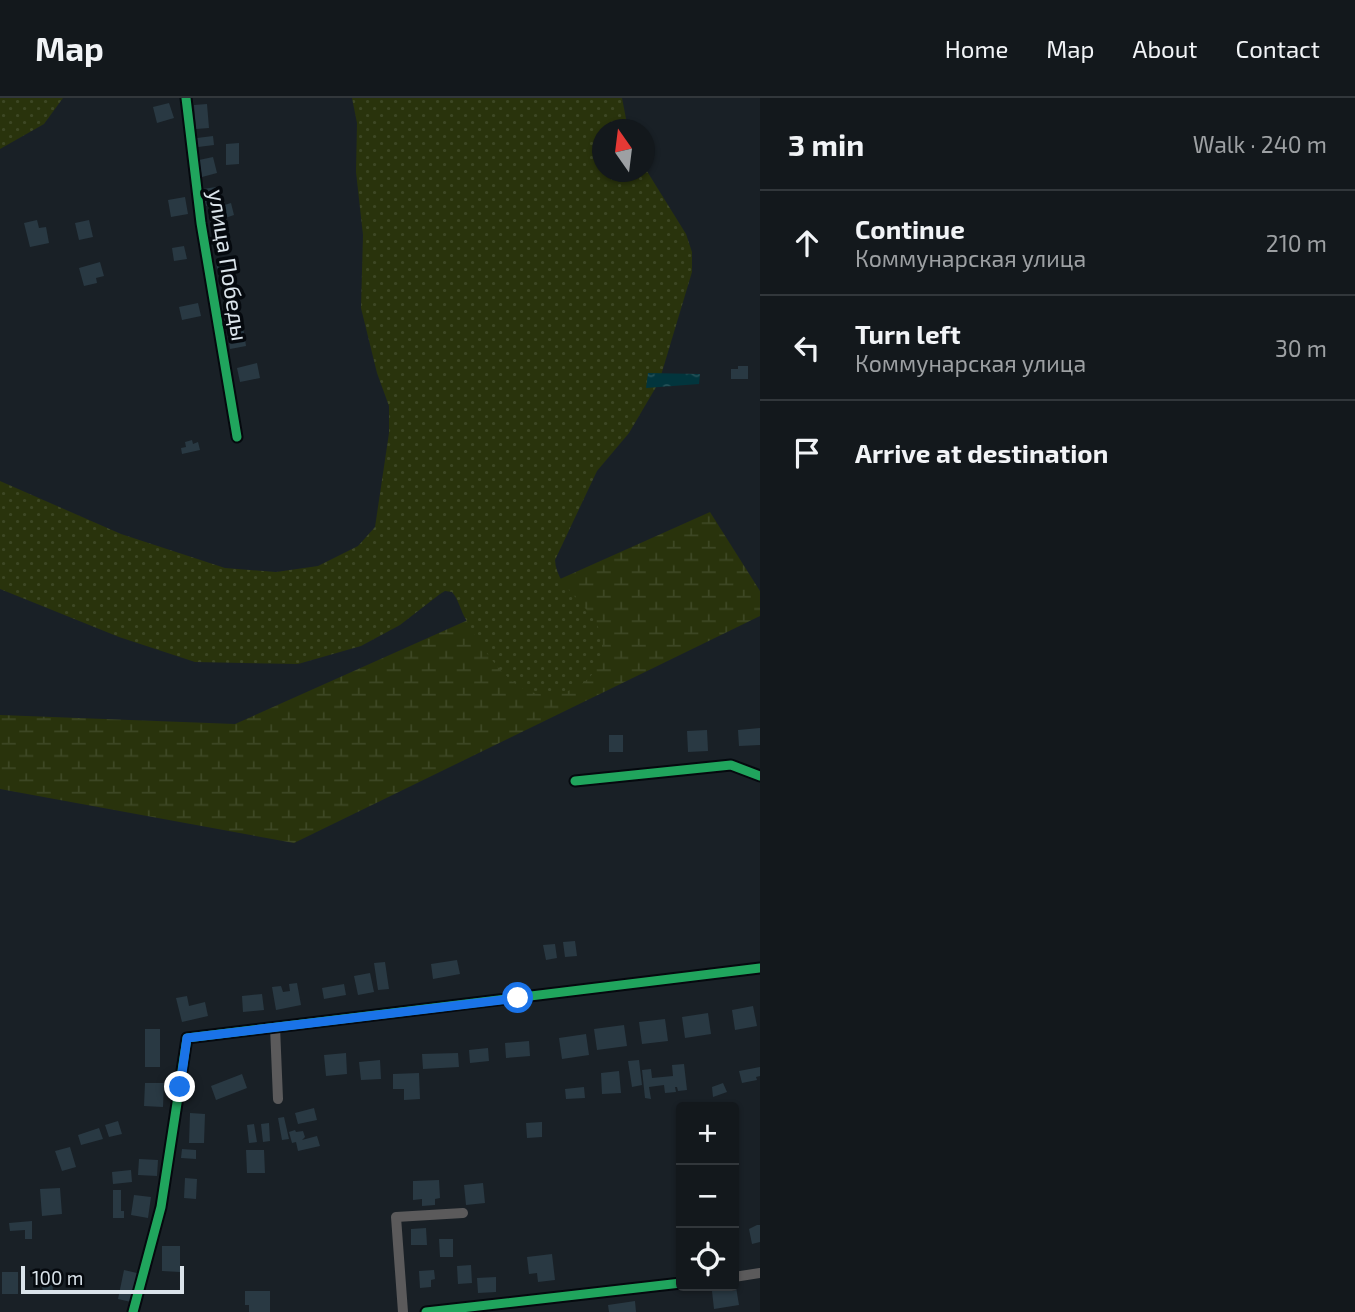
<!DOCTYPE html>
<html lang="en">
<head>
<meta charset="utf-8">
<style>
	body { margin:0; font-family:"Exo 2",sans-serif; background:#1c2125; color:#f1f3f6 }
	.controls { position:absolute; right:21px; bottom:21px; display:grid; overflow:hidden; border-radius:7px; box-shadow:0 2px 5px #0004 }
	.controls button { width:63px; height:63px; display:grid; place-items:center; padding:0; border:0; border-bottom:2px solid #32373b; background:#13181c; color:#f1f3f6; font:35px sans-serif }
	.compass { position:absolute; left:592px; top:21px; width:63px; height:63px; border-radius:50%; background:#13181c; box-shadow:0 2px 5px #0004; rotate:346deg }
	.scale { position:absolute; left:21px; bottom:18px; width:163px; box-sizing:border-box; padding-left:7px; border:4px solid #dae3ea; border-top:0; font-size:19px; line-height:24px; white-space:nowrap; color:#dae3ea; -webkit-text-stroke:5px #05090e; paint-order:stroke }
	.stop { position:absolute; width:21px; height:21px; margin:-16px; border:5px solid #1a73e8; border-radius:50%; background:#fff }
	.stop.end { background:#1a73e8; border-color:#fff; box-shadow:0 2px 7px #0008 }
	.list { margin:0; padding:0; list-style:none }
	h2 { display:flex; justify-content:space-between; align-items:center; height:91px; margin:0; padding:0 28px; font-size:30px }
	h2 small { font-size:23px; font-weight:400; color:#9da0a3 }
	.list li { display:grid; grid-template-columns:46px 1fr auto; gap:21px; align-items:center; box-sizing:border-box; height:105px; padding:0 28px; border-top:2px solid #32373b }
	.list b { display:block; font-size:26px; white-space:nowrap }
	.list p { margin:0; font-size:23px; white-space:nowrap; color:#9da0a3 }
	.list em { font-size:23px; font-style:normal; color:#9da0a3 }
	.icon { flex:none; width:38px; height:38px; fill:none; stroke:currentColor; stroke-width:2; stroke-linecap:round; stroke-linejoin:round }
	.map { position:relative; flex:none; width:760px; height:1214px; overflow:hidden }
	header { display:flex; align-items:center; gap:42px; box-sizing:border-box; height:98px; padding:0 35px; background:#13181c; border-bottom:2px solid #32373b }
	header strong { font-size:33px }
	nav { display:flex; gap:38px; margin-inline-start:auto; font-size:24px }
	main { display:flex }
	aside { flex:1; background:#13181c }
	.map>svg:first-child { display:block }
	.wetland { fill:url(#wetland-marsh) }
	.park { fill:url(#park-dots) }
	.water { fill:url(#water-ripples) }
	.building { fill:#293943 }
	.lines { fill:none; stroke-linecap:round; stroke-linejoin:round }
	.street { stroke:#5b5a5b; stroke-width:10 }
	.cycleway-casing { stroke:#05090e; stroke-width:13 }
	.cycleway { stroke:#20a55d; stroke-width:9 }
	.route { stroke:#1a73e8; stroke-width:9 }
	.labels { text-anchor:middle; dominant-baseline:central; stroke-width:7; stroke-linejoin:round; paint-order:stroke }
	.street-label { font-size:23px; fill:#dae3ea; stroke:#05090e }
</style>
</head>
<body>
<header>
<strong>Map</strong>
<nav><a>Home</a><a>Map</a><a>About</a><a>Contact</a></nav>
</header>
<main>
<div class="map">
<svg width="760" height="1214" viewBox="0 0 760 1214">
	<defs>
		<pattern id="wetland-marsh" width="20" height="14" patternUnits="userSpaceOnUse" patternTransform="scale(1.75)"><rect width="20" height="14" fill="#29330c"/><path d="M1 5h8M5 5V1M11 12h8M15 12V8" fill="none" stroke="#3d4724"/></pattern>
		<pattern id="park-dots" width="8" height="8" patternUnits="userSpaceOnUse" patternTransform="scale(1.75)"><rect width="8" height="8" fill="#29330c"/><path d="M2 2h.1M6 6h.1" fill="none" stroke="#3d4724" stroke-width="1.8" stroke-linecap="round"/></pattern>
		<pattern id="water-ripples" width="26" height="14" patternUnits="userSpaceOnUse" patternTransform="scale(1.75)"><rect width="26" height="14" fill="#02353d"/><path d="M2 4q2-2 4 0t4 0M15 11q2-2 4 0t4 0" fill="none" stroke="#265259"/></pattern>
	</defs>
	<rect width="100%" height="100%" fill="#192026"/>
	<path class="wetland" d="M710,414L760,493V518L294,745L0,691V617L235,626Z"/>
	<path class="park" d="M0,0H63L44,26L0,51Z
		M352,0H622L628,31L603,32V74H645V70L686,136L692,154V174L659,284L629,335L597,373L555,462C556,494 601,511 602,545C604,592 544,612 512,583C491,565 477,542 464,518C460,510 458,501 452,494L445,493L440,496L400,527L361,548L298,566L195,564L119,539L0,491V383L121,436L225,470L276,474L318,468L358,448L375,429L389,335V308L377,275L361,210L363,137L356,74L357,25Z"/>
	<path class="water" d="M648,275L700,276L699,286L646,290Z"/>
	<path class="building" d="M169,5L174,20L157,25L153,9Z
		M207,6L209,30L196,31L194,7Z
		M213,38L214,47L198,49L197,40Z
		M239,45V66L226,67V46Z
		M213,59L217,75L202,79L199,62Z
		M216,89L219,105L206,108L203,91Z
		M185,99L188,116L171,119L168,102Z
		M231,105L234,117L222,121L218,109Z
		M37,122L39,130L46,129L49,145L30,149L24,125Z
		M89,122L93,139L79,142L75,125Z
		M184,148L187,161L174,163L172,150Z
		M228,161L230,174L218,176L216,164Z
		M100,164L104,178L96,180L97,185L84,188L79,170Z
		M198,205L201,218L182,222L179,209Z
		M242,221L246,248L230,251L226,224Z
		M257,265L260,280L240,284L237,270Z
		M738,268H748V281H731V271H738Z
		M192,342L193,346L198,344L200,352L182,356L181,350L186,349L185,344Z
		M760,630V647L739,648L738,632Z
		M707,632L708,653L688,654L687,633Z
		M609,637H623V654H609Z
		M575,843L577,858L565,859L563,844Z
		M555,846L557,860L546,862L543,847Z
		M457,862L460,876L433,881L431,866Z
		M385,864L389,891L378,892L374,865Z
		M370,875L374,894L358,897L354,878Z
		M297,885L301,907L276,912L272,889L281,888L283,894L290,893L289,886Z
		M344,886L346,897L324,901L322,890Z
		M262,896L264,912L243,914L242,898Z
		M187,898L189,908L205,904L208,918L182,924L176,900Z
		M753,908L757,928L735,932L732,912Z
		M708,915L711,936L685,940L682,919Z
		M665,921L668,943L642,946L639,924Z
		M624,927L627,948L597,952L594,931Z
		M145,931H160V969H145Z
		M586,936L589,957L562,961L559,940Z
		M529,943L530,958L506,960L505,945Z
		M488,950L489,963L470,965L469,952Z
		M346,955L347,976L326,978L324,957Z
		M458,955L459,969L423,971L422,956Z
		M380,962L381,981L361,982L359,964Z
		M639,962L642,987L632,989L628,963Z
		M684,966L687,992L678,993L677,989H675L676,994L665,995L664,987L649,989L651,1001L645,1000L642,972L651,971L652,980L673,978L672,967Z
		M760,969V978L756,979L757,982L742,985L739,973Z
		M619,973L621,995L602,996L601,975Z
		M419,975L420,1001L404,1002V991H393V976Z
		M242,976L247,990L216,1002L211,988Z
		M145,985H164L163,1009L144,1008Z
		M723,985L727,994L713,999L712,989Z
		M584,989L585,1000L566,1001L565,991Z
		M314,1010L317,1022L298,1026L295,1015Z
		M190,1015L205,1016L204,1045H189Z
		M284,1019L289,1041L282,1042L278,1020Z
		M118,1023L122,1036L109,1039L105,1027Z
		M542,1024V1039L527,1040L526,1025Z
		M269,1025L270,1043L263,1044L261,1026Z
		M254,1026L257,1044L249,1045L247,1027Z
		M99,1030L103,1041L81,1047L78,1037Z
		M295,1032L296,1034L303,1033L305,1039L302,1042L317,1038L320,1048L298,1053L296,1044L292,1045L289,1034Z
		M70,1049L76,1069L62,1073L55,1053Z
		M182,1051L196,1052V1061L181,1060Z
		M246,1052H264L265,1075H247Z
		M139,1061L158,1062L157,1078L138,1077Z
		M131,1072L132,1084L113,1086L112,1074Z
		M185,1080L197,1081L196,1101L184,1100Z
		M439,1082L440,1100L435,1101V1107L422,1108V1101L413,1102V1083Z
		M483,1085L485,1105L466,1107L464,1087Z
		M60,1090L62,1116L42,1118L40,1091Z
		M113,1092H121V1113H124V1120H113Z
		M134,1097L151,1099L148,1120L131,1117Z
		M32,1123V1141H25V1132L10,1133L9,1125Z
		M757,1127H760V1144L752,1146L749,1131Z
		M426,1130L427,1147H411V1131Z
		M439,1141H453V1159H440Z
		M162,1148H180V1174L162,1173Z
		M552,1156L555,1182L538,1184L537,1175L529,1176L527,1159Z
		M471,1167L472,1185L458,1186L457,1168Z
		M124,1172L137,1175L131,1204L118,1201Z
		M434,1172L435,1181L431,1182V1189L420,1190L419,1173Z
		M2,1174H18V1196H2Z
		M52,1178L53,1194L43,1196L41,1179Z
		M496,1179V1194L478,1195L477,1180Z
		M736,1189L739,1207L714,1211L712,1193Z
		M245,1193H270V1214H249V1207H245Z
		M635,1203L636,1214H609L608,1207Z"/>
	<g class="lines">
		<path class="street" d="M186,0L201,125L237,339
			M575,683L731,667L760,678
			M275,929L278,1001
			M734,1179L760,1175
			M133,1214L161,1109L187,940L760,870
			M403,1214L396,1119L463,1115
			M426,1214L681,1185"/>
		<g class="cycleway-casing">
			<path id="cycleway" d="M186,0L201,125L237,339
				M575,683L731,667L760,678
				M133,1214L161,1109L187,940L760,870
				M426,1214L681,1185"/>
		</g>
		<use href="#cycleway" class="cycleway"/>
	</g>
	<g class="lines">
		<path class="route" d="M180,989L187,940L518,900"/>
	</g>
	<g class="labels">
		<g class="street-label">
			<text transform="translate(229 167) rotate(81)">улица Победы</text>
		</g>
	</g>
</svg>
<div class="controls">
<button>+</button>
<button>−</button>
<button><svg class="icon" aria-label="locate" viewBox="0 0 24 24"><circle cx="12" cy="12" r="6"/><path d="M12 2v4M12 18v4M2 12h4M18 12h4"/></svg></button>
</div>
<svg class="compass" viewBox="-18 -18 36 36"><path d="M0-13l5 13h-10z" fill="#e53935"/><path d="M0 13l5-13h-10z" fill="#9da0a3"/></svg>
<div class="scale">100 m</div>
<div class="stop" style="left:518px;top:900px"></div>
<div class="stop end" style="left:180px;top:989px"></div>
</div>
<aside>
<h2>3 min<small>Walk · 240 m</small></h2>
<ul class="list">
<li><svg class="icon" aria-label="ahead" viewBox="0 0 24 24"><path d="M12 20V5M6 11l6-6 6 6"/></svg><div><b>Continue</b><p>Коммунарская улица</p></div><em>210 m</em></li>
<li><svg class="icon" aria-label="left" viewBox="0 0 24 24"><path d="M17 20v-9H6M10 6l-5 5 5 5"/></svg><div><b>Turn left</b><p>Коммунарская улица</p></div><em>30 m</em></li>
<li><svg class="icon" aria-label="arrive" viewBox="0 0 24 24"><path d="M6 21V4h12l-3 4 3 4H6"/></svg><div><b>Arrive at destination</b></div></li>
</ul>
</aside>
</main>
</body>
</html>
